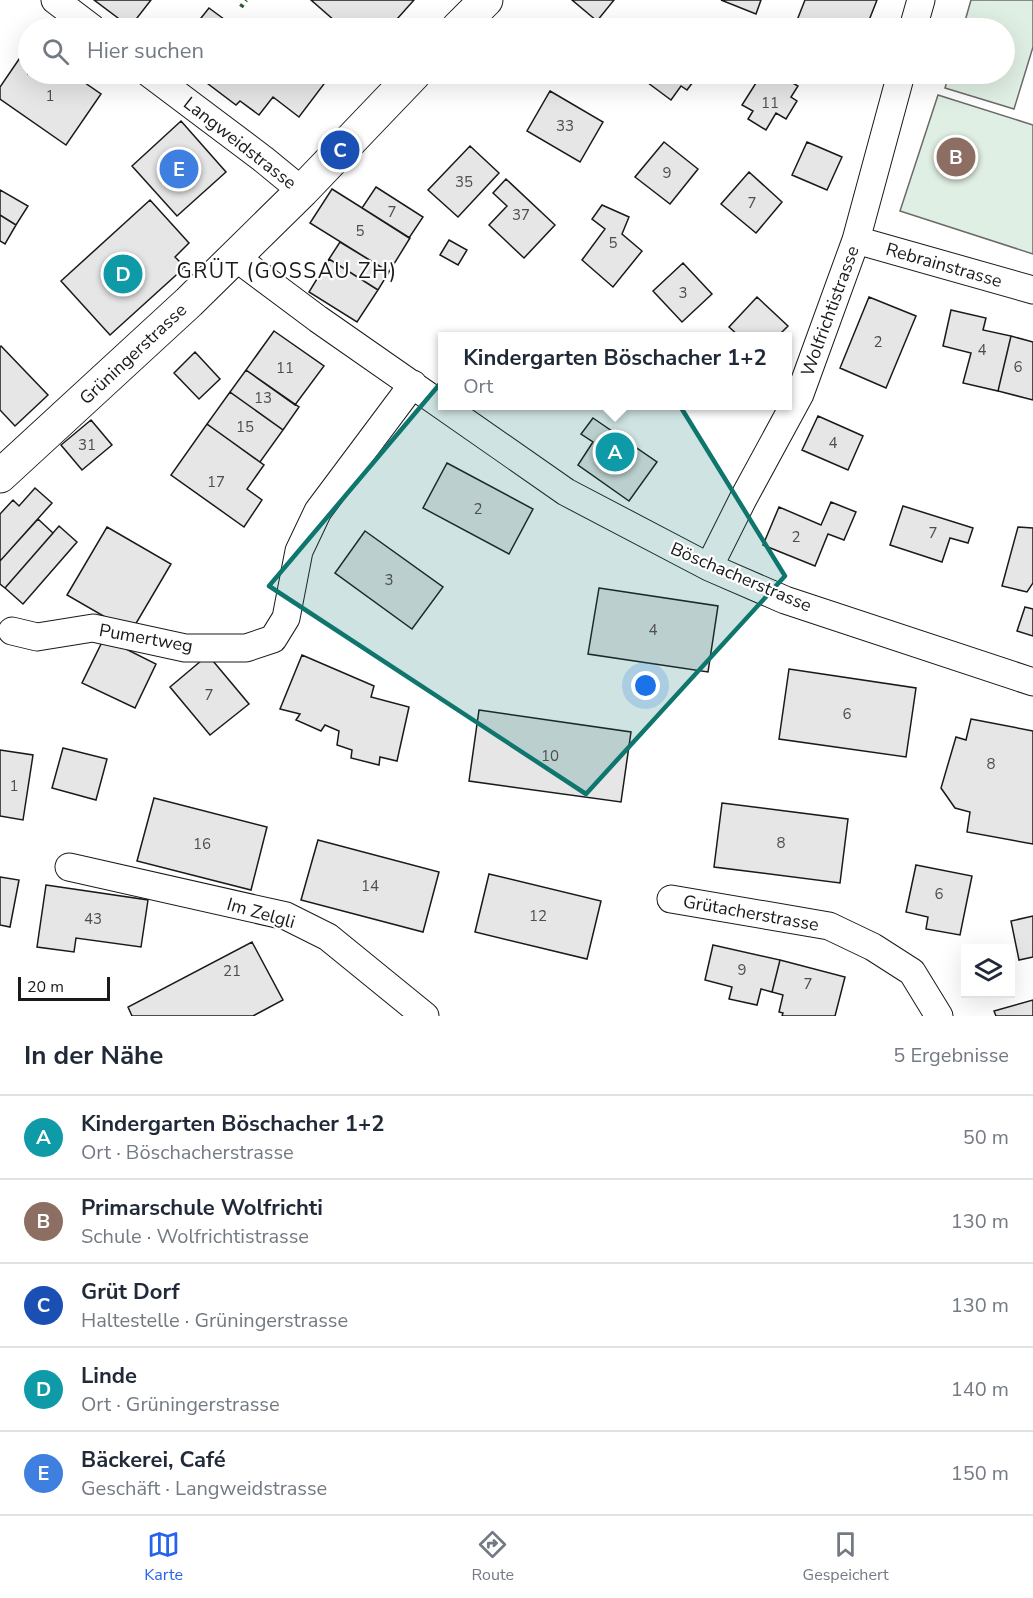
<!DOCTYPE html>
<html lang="de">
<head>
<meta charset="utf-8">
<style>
	body { margin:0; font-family:"Nunito Sans",sans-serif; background:#f6f6f7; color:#1f2937 }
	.controls { position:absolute; right:18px; bottom:18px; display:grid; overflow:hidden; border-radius:0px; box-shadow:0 6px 24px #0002 }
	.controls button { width:54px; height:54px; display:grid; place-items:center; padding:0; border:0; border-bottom:2px solid #e0e1e3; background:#fff; color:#1f2937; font:30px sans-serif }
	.scale { position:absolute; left:18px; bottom:15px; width:92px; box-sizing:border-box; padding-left:6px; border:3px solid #1a1a1a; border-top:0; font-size:16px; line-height:21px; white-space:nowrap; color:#1a1a1a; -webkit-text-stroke:4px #fff; paint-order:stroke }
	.you { position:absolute; left:646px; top:686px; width:21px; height:21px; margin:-15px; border:4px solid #fff; border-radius:50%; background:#1a73e8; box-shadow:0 0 0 9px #1a73e833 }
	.badge { display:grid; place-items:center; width:39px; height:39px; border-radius:50%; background:#2563eb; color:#fff; font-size:20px; font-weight:700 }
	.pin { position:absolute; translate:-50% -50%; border:3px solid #fff; box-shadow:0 2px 6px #0006 }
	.popup { position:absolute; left:438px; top:332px; width:354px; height:78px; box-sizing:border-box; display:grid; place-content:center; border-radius:0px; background:#fff; filter:drop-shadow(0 2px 4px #0005); font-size:20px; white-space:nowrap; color:#747a83 }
	.popup b { font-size:22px; color:#1f2937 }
	.popup::after { content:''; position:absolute; left:50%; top:100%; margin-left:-12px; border:12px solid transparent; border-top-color:#fff }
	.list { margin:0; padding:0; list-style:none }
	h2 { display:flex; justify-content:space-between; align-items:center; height:78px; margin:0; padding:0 24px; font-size:26px }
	h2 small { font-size:20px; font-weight:400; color:#747a83 }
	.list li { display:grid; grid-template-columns:39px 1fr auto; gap:18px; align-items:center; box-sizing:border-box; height:84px; padding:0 24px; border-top:2px solid #e0e1e3 }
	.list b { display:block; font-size:22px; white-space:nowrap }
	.list p { margin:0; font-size:20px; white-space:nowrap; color:#747a83 }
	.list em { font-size:20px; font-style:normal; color:#747a83 }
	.icon { flex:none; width:33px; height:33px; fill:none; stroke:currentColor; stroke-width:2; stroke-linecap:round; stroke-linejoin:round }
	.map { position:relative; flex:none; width:1033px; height:1016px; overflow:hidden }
	.search { position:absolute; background:#fff; box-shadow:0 6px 24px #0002; left:18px; right:18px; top:18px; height:66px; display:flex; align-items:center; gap:15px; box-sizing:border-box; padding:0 21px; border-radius:33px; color:#747a83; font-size:22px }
	.sheet { height:498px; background:#fff }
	nav { display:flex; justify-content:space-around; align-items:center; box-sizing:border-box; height:84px; border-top:2px solid #e0e1e3; background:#fff; font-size:16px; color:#747a83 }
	nav a { display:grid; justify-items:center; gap:3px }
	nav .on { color:#2563eb }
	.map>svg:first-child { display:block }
	.green { fill:#e0efe3; stroke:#6a6a6a; stroke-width:1.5 }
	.building { fill:#e6e6e6; stroke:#1a1a1a; stroke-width:1.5 }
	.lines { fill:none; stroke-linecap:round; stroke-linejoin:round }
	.minor-casing { stroke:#1a1a1a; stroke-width:29 }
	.secondary-casing { stroke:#1a1a1a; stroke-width:35 }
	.minor { stroke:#fff; stroke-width:27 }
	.secondary { stroke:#fff; stroke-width:33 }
	.hedge { stroke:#2b5a34; stroke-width:4.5; stroke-dasharray:3 4.5; stroke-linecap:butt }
	.marked { fill:#0f766e; fill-opacity:0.2; stroke:#0f766e; stroke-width:4.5; stroke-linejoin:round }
	.labels { text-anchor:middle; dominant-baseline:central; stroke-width:4.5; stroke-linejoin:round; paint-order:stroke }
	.number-label { font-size:15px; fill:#4d4d4d }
	.street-label { font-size:18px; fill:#1a1a1a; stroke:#fff }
	.quarter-label { font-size:21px; letter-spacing:1.5px; fill:#1a1a1a; stroke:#fff }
</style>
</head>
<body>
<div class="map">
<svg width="1033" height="1016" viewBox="0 0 1033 1016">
	<rect width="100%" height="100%" fill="#fff"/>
	<path class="green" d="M971,0H1033V47L1014,109L945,88L949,74H1004V28H963Z
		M938,95L1033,125V254L900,211Z"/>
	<path class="building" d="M94,0H151L130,27Z
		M311,0H414L389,28H343Z
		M572,0H614L597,21Z
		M721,0H761L756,14Z
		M805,0H877L866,28H847L836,24L835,28H794Z
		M209,8L236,28H193Z
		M28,46V74H72L101,94L66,145L0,99V87Z
		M195,74H319L327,80L299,117L273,97L259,115L240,101L236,105Z
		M643,74H699L687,90L681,86L671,100L640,77Z
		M771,74H777L798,86L791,97L797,101L786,119L776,113L766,130L748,119L753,111L742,105L761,75L767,79Z
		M550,91L603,122L580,162L527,131Z
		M181,121L226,172L177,216L132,166Z
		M664,142L698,169L670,204L635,177Z
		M807,142L842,157L827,190L792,175Z
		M470,146L499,173L458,217L428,190Z
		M749,172L782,202L756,233L721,204Z
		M506,179L555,225L524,258L489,225L507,206L493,193Z
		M376,187L423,217L409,238L362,208Z
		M332,189L410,238L389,272L310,223Z
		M0,190L28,206L16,225L0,215Z
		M150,200L189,243L175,257L185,267L110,335L61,281Z
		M602,205L629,217L622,234L642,251L613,287L582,260L605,229L592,219Z
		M0,215L16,225L5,244L0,241Z
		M449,240L467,250L458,265L440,255Z
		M340,242L389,272L378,290L329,259Z
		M329,259L378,290L357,322L309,292Z
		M683,263L712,294L682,322L653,291Z
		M757,297L788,326L778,336H739L729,327Z
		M869,297L916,316L886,388L840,368Z
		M951,310L986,318L983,330L1011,336L998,391L963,383L971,353L943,346Z
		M274,331L324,366L295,405L246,370Z
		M1011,336L1033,342V400L998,391Z
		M1,346L48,395L15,426L0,410V347Z
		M195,352L220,379L199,399L174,373Z
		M246,370L299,407L283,430L230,392Z
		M230,392L283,430L260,462L207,424Z
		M818,416L863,436L848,470L802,450Z
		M593,418L657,462L629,501L578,465L593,442L581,434Z
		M91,420L112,445L82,470L61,445Z
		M207,424L264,465L247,489L262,500L244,527L171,475Z
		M447,463L533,509L509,554L423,508Z
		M35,488L52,503L0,561V514L13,500L19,506Z
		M831,502L856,512L844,540L828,534L815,566L763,545L779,507L821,525Z
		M903,506L973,528L968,543L950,538L942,562L890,545Z
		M38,519L53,533L5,588L0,584V561Z
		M59,526L77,542L23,604L5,588Z
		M107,527L171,564L131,632L67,595Z
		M1018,527L1033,528V583L1027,592L1002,586Z
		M365,531L443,587L412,629L335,573Z
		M599,588L718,606L708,672L588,654Z
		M1025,607L1033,609V636L1017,631Z
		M104,638L156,664L135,708L82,683Z
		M208,655L249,704L210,735L170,687Z
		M302,655L374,686L371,697L409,707L397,761L380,757L379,765L351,758L352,750L337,745L339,731L325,725L321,731L296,720L300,714L280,709Z
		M789,669L916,688L906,757L779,739Z
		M479,710L631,732L621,802L469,781Z
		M971,719L1033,731V844L967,832L970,812L955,808L941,788L956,737L966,740Z
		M63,748L107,759L96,800L52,788Z
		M0,750L33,755L23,820L0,816Z
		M154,798L267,827L251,890L137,861Z
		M722,803L848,819L840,883L714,867Z
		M318,840L439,872L423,932L301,900Z
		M916,865L972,876L960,935L926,929L928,917L906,912Z
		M489,874L601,901L587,959L475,932Z
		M0,877L19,880L10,927L0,925Z
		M46,885L148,900L141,947L76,938L74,952L37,947Z
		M1033,916V957L1019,960L1011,921Z
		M252,942L283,1000L253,1016H132L128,1007Z
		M713,945L780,960L772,992L761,989L757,1005L729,999L732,987L705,980Z
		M780,960L845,977L835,1016H782L783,1013L779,1012L783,995L772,992Z
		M1033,1000V1016H996L994,1011Z"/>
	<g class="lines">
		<g class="minor-casing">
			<path id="minor" d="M55,0L92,28
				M913,28L921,0
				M150,74L263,159L302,191
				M856,240L1033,290
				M235,257L318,319L566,492L709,567L785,600L1033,682
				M709,567L743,499L800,394L856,240L901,74
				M12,631L37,637L93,628L185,648H246L273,639L286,618L299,551L318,511L413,384
				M69,867L286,916L328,937L425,1016
				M671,899L829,926L873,947L912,972L939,1016"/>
		</g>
		<g class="secondary-casing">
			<path id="secondary" d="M458,28L486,0
				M0,476L189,302L302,191L414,74"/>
		</g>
		<use href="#minor" class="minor"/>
		<use href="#secondary" class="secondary"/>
		<path class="hedge" d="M241,7L246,0"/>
	</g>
	<path class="marked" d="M455,366L672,393L785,576L586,794L269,586Z"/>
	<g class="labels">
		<g class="number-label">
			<text x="50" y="96">1</text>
			<text x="770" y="103">11</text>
			<text x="565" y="126">33</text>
			<text x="667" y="173">9</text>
			<text x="464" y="182">35</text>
			<text x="752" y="203">7</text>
			<text x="392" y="212">7</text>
			<text x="521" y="215">37</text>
			<text x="360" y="231">5</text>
			<text x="613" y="243">5</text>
			<text x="683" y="293">3</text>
			<text x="878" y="342">2</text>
			<text x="982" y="350">4</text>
			<text x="1018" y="367">6</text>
			<text x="285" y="368">11</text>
			<text x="263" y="398">13</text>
			<text x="245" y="427">15</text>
			<text x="833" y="443">4</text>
			<text x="87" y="445">31</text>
			<text x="216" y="482">17</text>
			<text x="478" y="509">2</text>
			<text x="933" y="533">7</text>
			<text x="796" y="537">2</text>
			<text x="389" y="580">3</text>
			<text x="653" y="630">4</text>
			<text x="209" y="695">7</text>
			<text x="847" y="714">6</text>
			<text x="550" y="756">10</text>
			<text x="991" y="764">8</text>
			<text x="14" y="786">1</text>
			<text x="781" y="843">8</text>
			<text x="202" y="844">16</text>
			<text x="370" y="886">14</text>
			<text x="939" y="894">6</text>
			<text x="538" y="916">12</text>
			<text x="93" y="919">43</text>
			<text x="742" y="970">9</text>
			<text x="232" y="971">21</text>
			<text x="808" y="984">7</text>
		</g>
		<g class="street-label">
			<text transform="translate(240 143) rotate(38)">Langweidstrasse</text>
			<text transform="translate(944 265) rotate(16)">Rebrainstrasse</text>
			<text transform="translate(830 311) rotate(-70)">Wolfrichtistrasse</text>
			<text transform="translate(133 354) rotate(-43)">Grüningerstrasse</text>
			<text transform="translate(741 577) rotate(23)">Böschacherstrasse</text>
			<text transform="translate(146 638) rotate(10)">Pumertweg</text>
			<text transform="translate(261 913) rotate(16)">Im Zelgli</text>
			<text transform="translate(751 913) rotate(10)">Grütacherstrasse</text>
		</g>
		<g class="quarter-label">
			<text x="287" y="271">GRÜT (GOSSAU ZH)</text>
		</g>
	</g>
</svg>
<div class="controls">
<button><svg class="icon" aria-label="layers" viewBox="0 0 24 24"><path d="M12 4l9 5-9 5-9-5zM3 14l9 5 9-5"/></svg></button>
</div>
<div class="scale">20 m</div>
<div class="you"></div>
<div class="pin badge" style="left:615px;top:452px;background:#0f9aa8">A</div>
<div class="popup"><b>Kindergarten Böschacher 1+2</b>Ort</div>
<div class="pin badge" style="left:956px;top:157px;background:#8d6e63">B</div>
<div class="pin badge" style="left:340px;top:150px;background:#1a4fb4">C</div>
<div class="pin badge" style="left:123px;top:274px;background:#0f9aa8">D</div>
<div class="pin badge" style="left:179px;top:169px;background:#3f7fe0">E</div>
<div class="search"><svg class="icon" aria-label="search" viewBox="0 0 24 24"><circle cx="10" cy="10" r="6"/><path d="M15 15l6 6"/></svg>Hier suchen</div>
</div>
<section class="sheet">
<h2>In der Nähe<small>5 Ergebnisse</small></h2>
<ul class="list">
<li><span class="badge" style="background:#0f9aa8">A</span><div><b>Kindergarten Böschacher 1+2</b><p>Ort · Böschacherstrasse</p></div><em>50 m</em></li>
<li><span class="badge" style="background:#8d6e63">B</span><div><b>Primarschule Wolfrichti</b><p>Schule · Wolfrichtistrasse</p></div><em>130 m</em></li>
<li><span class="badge" style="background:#1a4fb4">C</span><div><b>Grüt Dorf</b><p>Haltestelle · Grüningerstrasse</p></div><em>130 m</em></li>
<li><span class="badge" style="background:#0f9aa8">D</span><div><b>Linde</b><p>Ort · Grüningerstrasse</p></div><em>140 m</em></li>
<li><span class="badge" style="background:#3f7fe0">E</span><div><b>Bäckerei, Café</b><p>Geschäft · Langweidstrasse</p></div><em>150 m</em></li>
</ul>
</section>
<nav>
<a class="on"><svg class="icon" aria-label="map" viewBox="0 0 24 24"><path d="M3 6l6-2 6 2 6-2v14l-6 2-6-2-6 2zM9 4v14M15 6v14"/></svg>Karte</a>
<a><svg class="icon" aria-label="directions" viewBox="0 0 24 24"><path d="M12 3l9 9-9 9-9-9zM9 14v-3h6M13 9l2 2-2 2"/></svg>Route</a>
<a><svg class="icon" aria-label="saved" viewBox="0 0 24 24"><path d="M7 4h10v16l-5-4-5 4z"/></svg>Gespeichert</a>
</nav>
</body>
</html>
